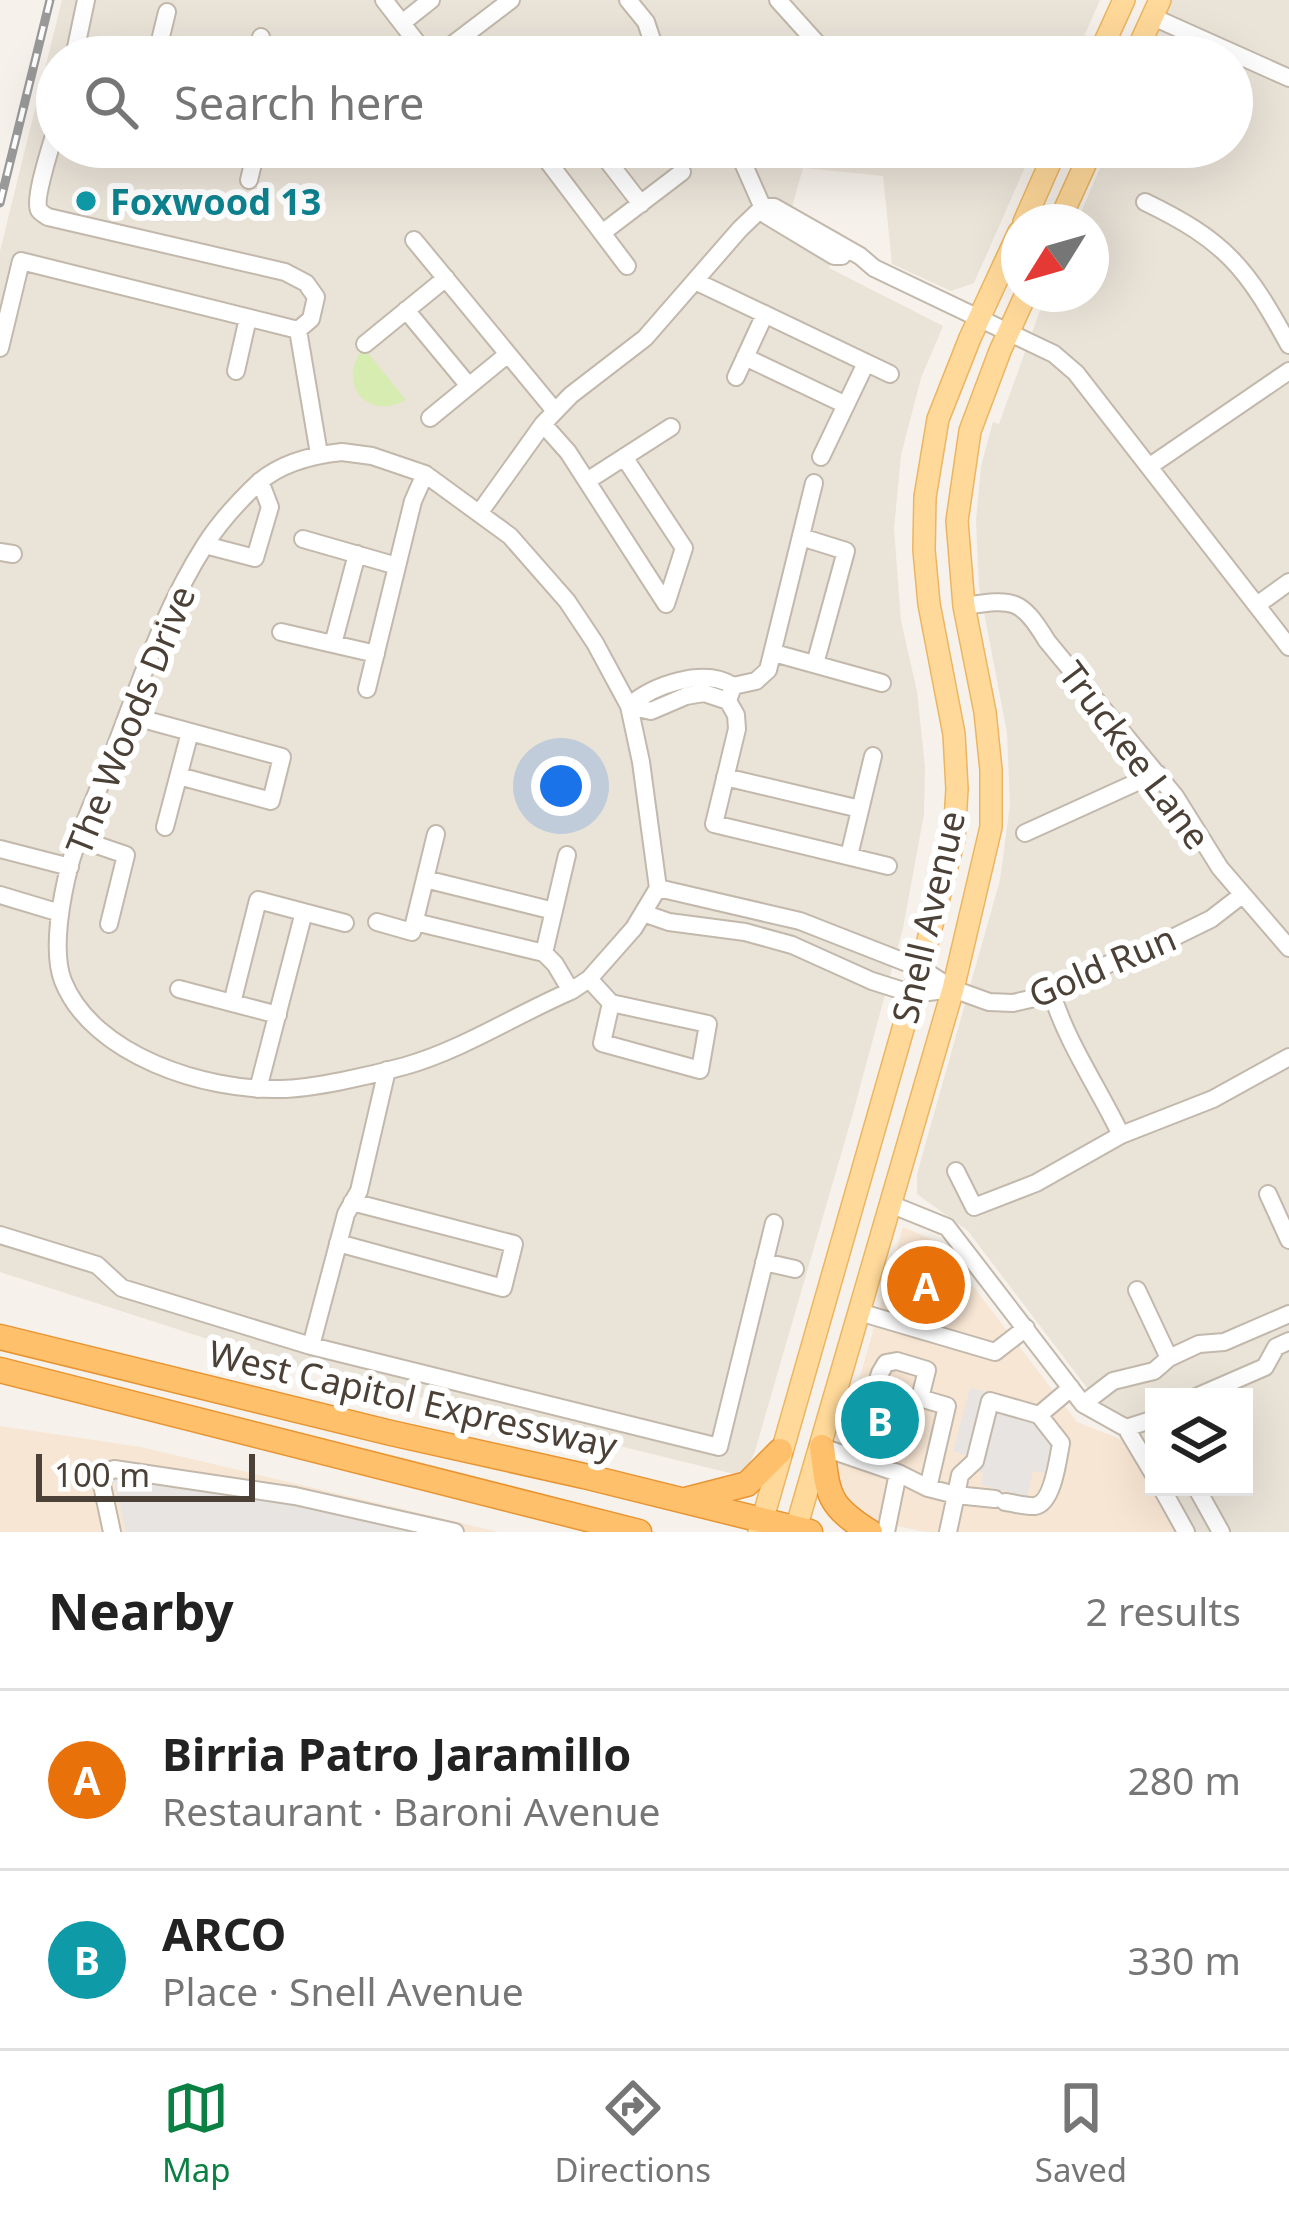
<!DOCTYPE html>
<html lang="en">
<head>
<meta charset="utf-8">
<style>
	body { margin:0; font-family:"Noto Sans",sans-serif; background:#f2f2f2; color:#222 }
	.controls { position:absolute; right:36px; bottom:36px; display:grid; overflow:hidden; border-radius:0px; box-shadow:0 12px 48px #0002 }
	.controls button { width:108px; height:108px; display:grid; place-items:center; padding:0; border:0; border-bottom:3px solid #e0e0e0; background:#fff; color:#222; font:60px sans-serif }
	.compass { position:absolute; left:1001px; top:204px; width:108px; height:108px; border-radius:50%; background:#fff; box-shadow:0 12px 48px #0002; rotate:233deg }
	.scale { position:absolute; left:36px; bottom:30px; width:219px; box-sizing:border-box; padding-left:12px; border:6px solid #4b4137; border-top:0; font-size:33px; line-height:42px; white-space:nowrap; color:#4b4137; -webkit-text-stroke:9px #fff; paint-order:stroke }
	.you { position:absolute; left:561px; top:786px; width:42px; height:42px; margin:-30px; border:9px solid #fff; border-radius:50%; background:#1a73e8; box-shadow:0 0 0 18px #1a73e833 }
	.badge { display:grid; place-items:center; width:78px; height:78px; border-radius:50%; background:#0b8043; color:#fff; font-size:39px; font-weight:700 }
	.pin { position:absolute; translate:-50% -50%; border:6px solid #fff; box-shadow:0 3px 12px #0006 }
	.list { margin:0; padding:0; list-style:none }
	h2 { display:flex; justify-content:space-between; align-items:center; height:156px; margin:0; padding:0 48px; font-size:51px }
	h2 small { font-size:39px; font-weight:400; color:#767676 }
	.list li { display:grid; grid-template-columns:78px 1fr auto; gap:36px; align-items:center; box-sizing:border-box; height:180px; padding:0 48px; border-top:3px solid #e0e0e0 }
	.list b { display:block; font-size:45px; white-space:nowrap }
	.list p { margin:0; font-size:39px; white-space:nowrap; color:#767676 }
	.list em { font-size:39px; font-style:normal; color:#767676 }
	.icon { flex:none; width:66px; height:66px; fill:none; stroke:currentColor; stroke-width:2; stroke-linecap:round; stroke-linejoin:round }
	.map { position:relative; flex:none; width:1289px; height:1532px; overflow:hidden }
	.search { position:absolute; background:#fff; box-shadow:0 12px 48px #0002; left:36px; right:36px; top:36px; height:132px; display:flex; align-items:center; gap:30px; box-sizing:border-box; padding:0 42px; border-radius:66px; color:#767676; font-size:45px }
	.sheet { height:516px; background:#fff }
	nav { display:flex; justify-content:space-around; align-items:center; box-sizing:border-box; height:168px; border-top:3px solid #e0e0e0; background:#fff; font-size:33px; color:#767676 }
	nav a { display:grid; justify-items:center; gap:6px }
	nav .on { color:#0b8043 }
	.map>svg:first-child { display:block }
	.residential { fill:#eae3d8 }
	.commercial { fill:#f8e6d4 }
	.green { fill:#d7ecb0 }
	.parking { fill:#e7e4e1 }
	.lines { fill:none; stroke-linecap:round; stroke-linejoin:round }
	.minor-tunnel { stroke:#d4cec6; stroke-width:16; stroke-dasharray:16 8; stroke-linecap:butt }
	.minor-casing { stroke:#c2b8ab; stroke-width:20 }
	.major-casing { stroke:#ecb561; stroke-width:24 }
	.highway-casing { stroke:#e89431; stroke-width:27 }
	.minor { stroke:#fff; stroke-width:16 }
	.major { stroke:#ffd99a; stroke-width:21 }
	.highway { stroke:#ffc06c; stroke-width:24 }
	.rail-casing { stroke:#999; stroke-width:9 }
	.rail { stroke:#fff; stroke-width:4.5; stroke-dasharray:14; stroke-linecap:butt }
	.culture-dot { fill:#0f9aa8; stroke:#fff; stroke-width:4.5 }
	.labels { text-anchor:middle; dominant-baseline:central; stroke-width:12; stroke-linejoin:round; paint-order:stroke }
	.culture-label { font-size:36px; font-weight:bold; fill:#0d838f; stroke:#fff; text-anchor:start }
	.street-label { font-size:36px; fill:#4b4137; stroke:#fff }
</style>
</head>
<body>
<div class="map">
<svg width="1289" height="1532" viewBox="0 0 1289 1532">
	<rect width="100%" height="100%" fill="#f6f1ea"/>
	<path class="residential" d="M62,0H1100L1075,57H57V147H1034L974,283L951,291L892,264L883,176L803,168L792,207L841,233L829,268L943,326L921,378L901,455L894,529L901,621L917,691L925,767L924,814L903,928L853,1113L755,1451L748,1467L738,1475L292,1366L0,1272V251Z
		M1172,0H1289V1532H1196L1171,1487H1244V1397H1154V1456L1087,1388L968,1231L917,1194V1174L1000,880L1010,805L1007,733L979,586L976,520L981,466L993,422L999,424L1046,294H1091V222H1077L1109,147H1232V57H1147Z"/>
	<path class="commercial" d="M903,1227L940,1243L1077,1422L1151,1451L1154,1456V1487H1171L1196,1532H925L822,1509Z
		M0,1426L141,1447L499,1532H0Z"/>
	<path class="green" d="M364,348L406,400C367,422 335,382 364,348Z"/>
	<path class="parking" d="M970,1388L1032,1403V1419L1052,1447L1045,1473L1033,1471L1027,1497L981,1485L983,1474L965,1455L953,1451Z
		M113,1476L451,1532H126Z"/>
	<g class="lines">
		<path class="minor-tunnel" d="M873,1440L884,1399"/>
		<g class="minor-casing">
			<path id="minor" d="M384,0L428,57
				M628,0L646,22L653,43L669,51L673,57
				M778,0L823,50L835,57
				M1153,17L1289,78
				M402,23L431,0
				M74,57L86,0
				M156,57L167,12
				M256,57L261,37
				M436,57L511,0
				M634,57L653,43
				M57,125C53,141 33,198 39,210C41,213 45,215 48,217L285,272L306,283L316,297L311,319L298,330
				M537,147L627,266
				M597,147L641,204
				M736,147L766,215L834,256H842
				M1020,147L1051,161
				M249,180L257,147
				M1145,202C1226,241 1247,268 1289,345
				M763,207H774L860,256L874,268L1054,354L1076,373L1289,647
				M602,233L682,172
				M414,240L555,411
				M695,281L890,374
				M406,310L469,386
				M298,330L319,454
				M365,344L446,278
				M0,348L21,261L298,330
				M745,357L846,405
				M236,371L248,318
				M736,377L765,314
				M430,418L508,354
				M543,424L568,452L666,604L684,548L624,457
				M342,452L372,456L425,474L510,536L567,601L595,643L629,706L641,762L658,888L634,928L589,979L571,991C515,1015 464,1049 405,1066C372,1075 313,1089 280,1089C206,1091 93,1056 63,981C51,950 62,895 70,864C81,826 99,790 113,753C140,683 164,609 205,545C219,523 239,501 258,483C281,463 312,455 342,452Z
				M821,457L866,363
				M1150,466L1289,371
				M587,481L671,427
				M480,512L543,424L571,395L645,338L740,229L763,207
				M801,537L846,551L815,664
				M303,539L397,566
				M205,545L255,558L270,507L260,481
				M0,552L13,554
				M1257,605L1289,582
				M964,606C1013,599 1020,597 1047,641L1175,796L1220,868L1289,948
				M281,632L376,654
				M333,644L357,554
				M774,653L882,683
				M733,686L728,701L736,715L737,729L714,824L888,866
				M367,689L413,501L425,474
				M629,706C653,685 704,667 733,686L756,681L768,670L814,483
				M629,706L651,711L686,696L704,693L728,701
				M128,715L282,757L271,801L179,776
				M725,777L860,809
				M165,827L190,732
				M1025,833L1157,773
				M79,839L126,855L109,924
				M0,849L70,867
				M849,856L873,756
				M425,879L554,911
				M658,888L800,921L920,968L953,989L989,1002L1013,1003L1052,994L1116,960L1166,941L1211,919L1242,895
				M0,895L60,913
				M643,913L669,922L745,932L792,945L872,981L913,994L952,989
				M377,922L412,932L436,834
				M415,922L544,953L555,964L571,991
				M544,953L567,855
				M589,979L611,1003L602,1043L700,1070L708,1024L611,1003
				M179,989L278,1015
				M1052,994C1068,1045 1098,1087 1121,1135
				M232,1003L258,900L345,923
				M258,1089L304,912
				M956,1171L974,1207L1036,1183L1121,1135L1213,1099L1289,1057
				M1268,1194L1289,1240
				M890,1204L947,1227L1083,1404L1126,1428L1154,1475
				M0,1235L97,1265L122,1288L311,1346L719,1447L774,1223
				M338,1243L503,1288L514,1244L352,1202
				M764,1262L795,1269
				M1137,1290L1169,1358
				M859,1312L995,1352L1026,1328
				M311,1346L346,1214L359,1191L387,1070
				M1196,1397L1265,1367L1276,1347L1289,1341
				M1083,1404L1113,1381L1154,1371L1169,1358L1199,1344L1224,1342L1289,1314
				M1039,1415L1071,1388
				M1126,1428L1154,1419
				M822,1447L898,1473L886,1532
				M854,1458L880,1373L886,1363L897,1361L927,1370L920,1398
				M883,1468L906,1403L920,1398L947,1406L928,1488
				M898,1473L928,1488L956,1495L948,1532
				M1161,1487L1186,1532
				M1196,1487L1221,1532
				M995,1499L956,1495L960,1475L975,1461L990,1401L1039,1415L1061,1443C1058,1459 1053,1503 1035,1506C1027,1507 1014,1503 1005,1502
				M112,1532L102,1485L105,1473L114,1469L295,1496L455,1532"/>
		</g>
		<g class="major-casing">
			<path id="major" d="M1098,57L1124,0
				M1134,57L1160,0
				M1024,222L1057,147
				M1059,222L1093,147
				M759,1532L925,952L954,839L957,789L954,734L929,604L924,550L925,497L938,419L970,338L1019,232
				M795,1532L953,989L991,827V770L985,712L964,606L957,521L970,431L1000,351L1026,294"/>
		</g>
		<g class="highway-casing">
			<path id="highway" d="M0,1337L391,1433L584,1476L810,1532
				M0,1370L639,1532
				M822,1447C828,1495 827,1505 870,1532
				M685,1500L747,1484L780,1451"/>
		</g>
		<use href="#minor" class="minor"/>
		<use href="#major" class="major"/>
		<use href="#highway" class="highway"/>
		<g class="rail-casing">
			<path id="rail" d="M0,203L50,0"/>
		</g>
		<use href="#rail" class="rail"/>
	</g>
	<circle class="culture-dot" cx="86" cy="201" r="12"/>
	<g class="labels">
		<g class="culture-label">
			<text x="110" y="201">Foxwood 13</text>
		</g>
		<g class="street-label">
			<text transform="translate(130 720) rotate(-68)">The Woods Drive</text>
			<text transform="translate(1135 755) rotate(53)">Truckee Lane</text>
			<text transform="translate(928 917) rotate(-77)">Snell Avenue</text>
			<text transform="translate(1102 966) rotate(-23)">Gold Run</text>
			<text transform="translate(413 1399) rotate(13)">West Capitol Expressway</text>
		</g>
	</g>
</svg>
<div class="controls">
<button><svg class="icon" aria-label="layers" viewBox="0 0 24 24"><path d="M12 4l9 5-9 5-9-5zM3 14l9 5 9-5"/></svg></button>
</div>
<svg class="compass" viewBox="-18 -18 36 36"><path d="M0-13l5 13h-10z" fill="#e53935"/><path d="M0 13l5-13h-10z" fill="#767676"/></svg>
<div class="scale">100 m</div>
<div class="you"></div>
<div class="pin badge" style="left:926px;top:1285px;background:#e8710a">A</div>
<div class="pin badge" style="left:880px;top:1420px;background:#0f9aa8">B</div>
<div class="search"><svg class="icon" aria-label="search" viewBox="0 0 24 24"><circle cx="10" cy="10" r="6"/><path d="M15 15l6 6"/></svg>Search here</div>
</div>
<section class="sheet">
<h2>Nearby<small>2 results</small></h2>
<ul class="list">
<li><span class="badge" style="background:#e8710a">A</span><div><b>Birria Patro Jaramillo</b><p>Restaurant · Baroni Avenue</p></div><em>280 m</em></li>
<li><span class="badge" style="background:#0f9aa8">B</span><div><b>ARCO</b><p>Place · Snell Avenue</p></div><em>330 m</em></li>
</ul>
</section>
<nav>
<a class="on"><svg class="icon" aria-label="map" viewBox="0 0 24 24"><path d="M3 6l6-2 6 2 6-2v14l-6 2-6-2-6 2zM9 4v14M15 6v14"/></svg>Map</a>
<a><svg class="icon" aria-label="directions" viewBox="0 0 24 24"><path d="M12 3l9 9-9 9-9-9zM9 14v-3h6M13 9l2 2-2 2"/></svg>Directions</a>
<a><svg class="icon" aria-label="saved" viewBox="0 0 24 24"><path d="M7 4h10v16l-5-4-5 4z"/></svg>Saved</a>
</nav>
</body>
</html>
